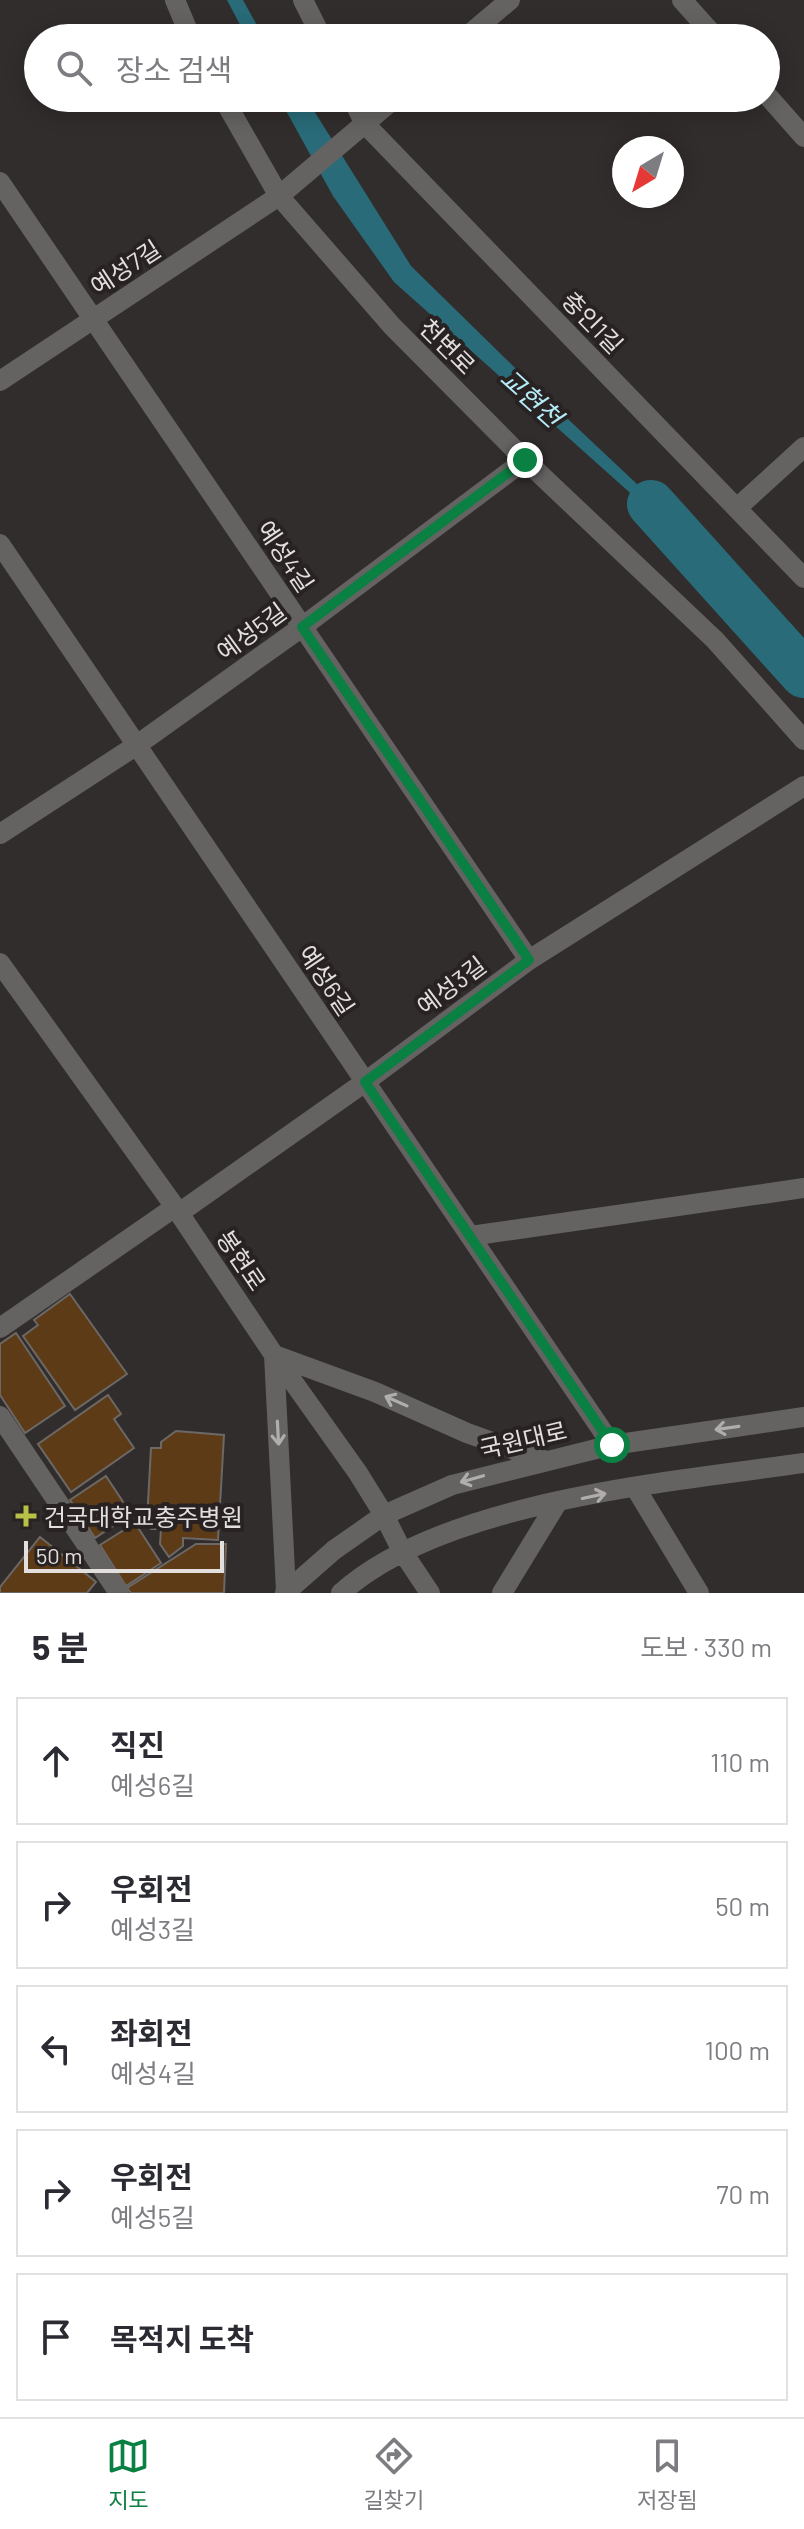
<!DOCTYPE html>
<html lang="ko">
<head>
<meta charset="utf-8">
<style>
	body { margin:0; font-family:Barlow,"Noto Sans KR",sans-serif; background:#f2f2f3; color:#2b2b33 }
	.compass { position:absolute; left:612px; top:136px; width:72px; height:72px; border-radius:50%; background:#fff; box-shadow:0 4px 20px #0003; rotate:218deg }
	.scale { position:absolute; left:24px; bottom:20px; width:200px; box-sizing:border-box; padding-left:8px; border:4px solid #e2dfde; border-top:0; font-size:22px; line-height:28px; white-space:nowrap; color:#e2dfde; -webkit-text-stroke:6px #282322; paint-order:stroke }
	.stop { position:absolute; width:24px; height:24px; margin:-18px; border:6px solid #0b8043; border-radius:50%; background:#fff }
	.stop.end { background:#0b8043; border-color:#fff; box-shadow:0 2px 8px #0008 }
	.list { margin:0; padding:0; list-style:none }
	h2 { display:flex; justify-content:space-between; align-items:center; height:104px; margin:0; padding:0 32px; font-size:34px }
	h2 small { font-size:26px; font-weight:400; color:#7c7c81 }
	.list li { display:grid; grid-template-columns:52px 1fr auto; gap:24px; align-items:center; box-sizing:border-box; height:128px; margin:0 16px 16px; padding:0 16px; border:2px solid #e1e1e2; border-radius:0px }
	.list b { display:block; font-size:30px; white-space:nowrap }
	.list p { margin:0; font-size:26px; white-space:nowrap; color:#7c7c81 }
	.list em { font-size:26px; font-style:normal; color:#7c7c81 }
	.icon { flex:none; width:44px; height:44px; fill:none; stroke:currentColor; stroke-width:2; stroke-linecap:round; stroke-linejoin:round }
	.map { position:relative; flex:none; width:804px; height:1593px; overflow:hidden }
	.search { position:absolute; background:#fff; box-shadow:0 4px 20px #0003; left:24px; right:24px; top:24px; height:88px; display:flex; align-items:center; gap:20px; box-sizing:border-box; padding:0 28px; border-radius:44px; color:#7c7c81; font-size:30px }
	.sheet { height:824px; background:#fff }
	nav { display:flex; justify-content:space-around; align-items:center; box-sizing:border-box; height:112px; border-top:2px solid #e1e1e2; background:#fff; font-size:22px; color:#7c7c81 }
	nav a { display:grid; justify-items:center; gap:4px }
	nav .on { color:#0b8043 }
	.map>svg:first-child { display:block }
	.water { fill:#296b79 }
	.lines { fill:none; stroke-linecap:round; stroke-linejoin:round }
	.river { stroke:#296b79; stroke-width:48 }
	.building { fill:#5d3b17; stroke:#6c6865; stroke-width:2 }
	.minor { stroke:#656262; stroke-width:20 }
	.tertiary { stroke:#656262; stroke-width:20 }
	.oneway { stroke:#b0adac }
	.route { stroke:#0b8043; stroke-width:10 }
	.poi-dot { fill:#b7c147; stroke:#282322; stroke-width:3 }
	.labels { text-anchor:middle; dominant-baseline:central; stroke-width:8; stroke-linejoin:round; paint-order:stroke }
	.street-label { font-size:24px; fill:#e2dfde; stroke:#282322 }
	.poi-label { font-size:24px; fill:#e2dfde; stroke:#282322; text-anchor:start }
	.water-label { font-size:26px; font-style:italic; fill:#b5ecf9; stroke:#282322 }
</style>
</head>
<body>
<div class="map">
<svg width="804" height="1593" viewBox="0 0 804 1593">
	<rect width="100%" height="100%" fill="#312d2c"/>
	<path class="water" d="M227,0H243L264,38H247Z
		M279,98H306L411,266L553,405L774,613L804,647V673L731,583L394,282L333,196Z"/>
	<g class="lines">
		<path class="river" d="M651,504L804,674"/>
	</g>
	<path class="building" d="M70,1294L127,1374L75,1410L23,1336L38,1325L34,1320Z
		M16,1333L65,1406L25,1433L0,1395V1344Z
		M108,1395L121,1414L114,1419L134,1448L71,1492L38,1444Z
		M176,1431L224,1435L218,1540L183,1538V1546L169,1557L160,1544L161,1529H151L147,1521L151,1448H161V1442Z
		M106,1476L131,1514L95,1538L70,1500Z
		M135,1523L161,1563L126,1586L100,1545Z
		M40,1537L96,1582L87,1593H0V1587Z
		M196,1544H226L224,1593H131L127,1588Z"/>
	<g class="lines">
		<path class="minor" d="M303,0L322,38
			M682,0L716,38
			M465,38L510,0
			M766,94L804,137
			M352,98L365,124L804,578
			M0,182L529,960
			M0,381L279,196L395,98
			M737,508L804,447
			M0,544L612,1445
			M0,834L137,745L302,627L525,460
			M179,1213L365,1082L529,960L804,786
			M470,1236L804,1188
			M0,1328L175,1207
			M0,1416L119,1593
			M635,1487L699,1593"/>
		<path class="tertiary" d="M175,0L191,38
			M223,98L279,196L392,326L525,460L715,640L804,740
			M0,963L175,1207L274,1355L358,1473L384,1515L402,1551L430,1593
			M286,1591L274,1355L375,1392L467,1433L546,1461
			M285,1593L334,1550L384,1515L452,1485L612,1445L804,1417
			M341,1593C443,1501 670,1482 804,1463
			M502,1593L557,1503"/>
	</g>
	<defs><path id="oneway-shaft" d="M-6 0H5M1.5-3L5.5 0L1.5 3" fill="none" stroke-width="1.6" stroke-linecap="round" stroke-linejoin="round" transform="scale(2)"/></defs>
	<g class="oneway">
		<use href="#oneway-shaft" transform="translate(396 1401) rotate(-156)"/>
		<use href="#oneway-shaft" transform="translate(727 1428) rotate(172)"/>
		<use href="#oneway-shaft" transform="translate(278 1433) rotate(87)"/>
		<use href="#oneway-shaft" transform="translate(472 1479) rotate(164)"/>
		<use href="#oneway-shaft" transform="translate(594 1496) rotate(-12)"/>
	</g>
	<g class="lines">
		<path class="route" d="M525,460L302,627L529,960L365,1082L612,1445"/>
	</g>
	<path class="poi-dot" d="M22 1504h8v8h8v8h-8v8h-8v-8h-8v-8h8z"/>
	<g class="labels">
		<g class="street-label">
			<text transform="translate(125 267) rotate(-33)">예성7길</text>
			<text transform="translate(593 322) rotate(46)">충인1길</text>
			<text transform="translate(448 346) rotate(45)">천변로</text>
			<text transform="translate(286 556) rotate(56)">예성4길</text>
			<text transform="translate(251 631) rotate(-36)">예성5길</text>
			<text transform="translate(327 980) rotate(56)">예성6길</text>
			<text transform="translate(451 985) rotate(-37)">예성3길</text>
			<text transform="translate(242 1260) rotate(56)">봉현로</text>
			<text transform="translate(523 1439) rotate(-13)">국원대로</text>
		</g>
		<g class="poi-label">
			<text x="44" y="1516">건국대학교충주병원</text>
		</g>
		<g class="water-label">
			<text transform="translate(532 397) rotate(42)">교현천</text>
		</g>
	</g>
</svg>
<svg class="compass" viewBox="-18 -18 36 36"><path d="M0-13l5 13h-10z" fill="#e53935"/><path d="M0 13l5-13h-10z" fill="#7c7c81"/></svg>
<div class="scale">50 m</div>
<div class="stop" style="left:612px;top:1445px"></div>
<div class="stop end" style="left:525px;top:460px"></div>
<div class="search"><svg class="icon" aria-label="search" viewBox="0 0 24 24"><circle cx="10" cy="10" r="6"/><path d="M15 15l6 6"/></svg>장소 검색</div>
</div>
<section class="sheet">
<h2>5 분<small>도보 · 330 m</small></h2>
<ul class="list">
<li><svg class="icon" aria-label="ahead" viewBox="0 0 24 24"><path d="M12 20V5M6 11l6-6 6 6"/></svg><div><b>직진</b><p>예성6길</p></div><em>110 m</em></li>
<li><svg class="icon" aria-label="right" viewBox="0 0 24 24"><path d="M7 20v-9h11M14 6l5 5-5 5"/></svg><div><b>우회전</b><p>예성3길</p></div><em>50 m</em></li>
<li><svg class="icon" aria-label="left" viewBox="0 0 24 24"><path d="M17 20v-9H6M10 6l-5 5 5 5"/></svg><div><b>좌회전</b><p>예성4길</p></div><em>100 m</em></li>
<li><svg class="icon" aria-label="right" viewBox="0 0 24 24"><path d="M7 20v-9h11M14 6l5 5-5 5"/></svg><div><b>우회전</b><p>예성5길</p></div><em>70 m</em></li>
<li><svg class="icon" aria-label="arrive" viewBox="0 0 24 24"><path d="M6 21V4h12l-3 4 3 4H6"/></svg><div><b>목적지 도착</b></div></li>
</ul>
</section>
<nav>
<a class="on"><svg class="icon" aria-label="map" viewBox="0 0 24 24"><path d="M3 6l6-2 6 2 6-2v14l-6 2-6-2-6 2zM9 4v14M15 6v14"/></svg>지도</a>
<a><svg class="icon" aria-label="directions" viewBox="0 0 24 24"><path d="M12 3l9 9-9 9-9-9zM9 14v-3h6M13 9l2 2-2 2"/></svg>길찾기</a>
<a><svg class="icon" aria-label="saved" viewBox="0 0 24 24"><path d="M7 4h10v16l-5-4-5 4z"/></svg>저장됨</a>
</nav>
</body>
</html>
